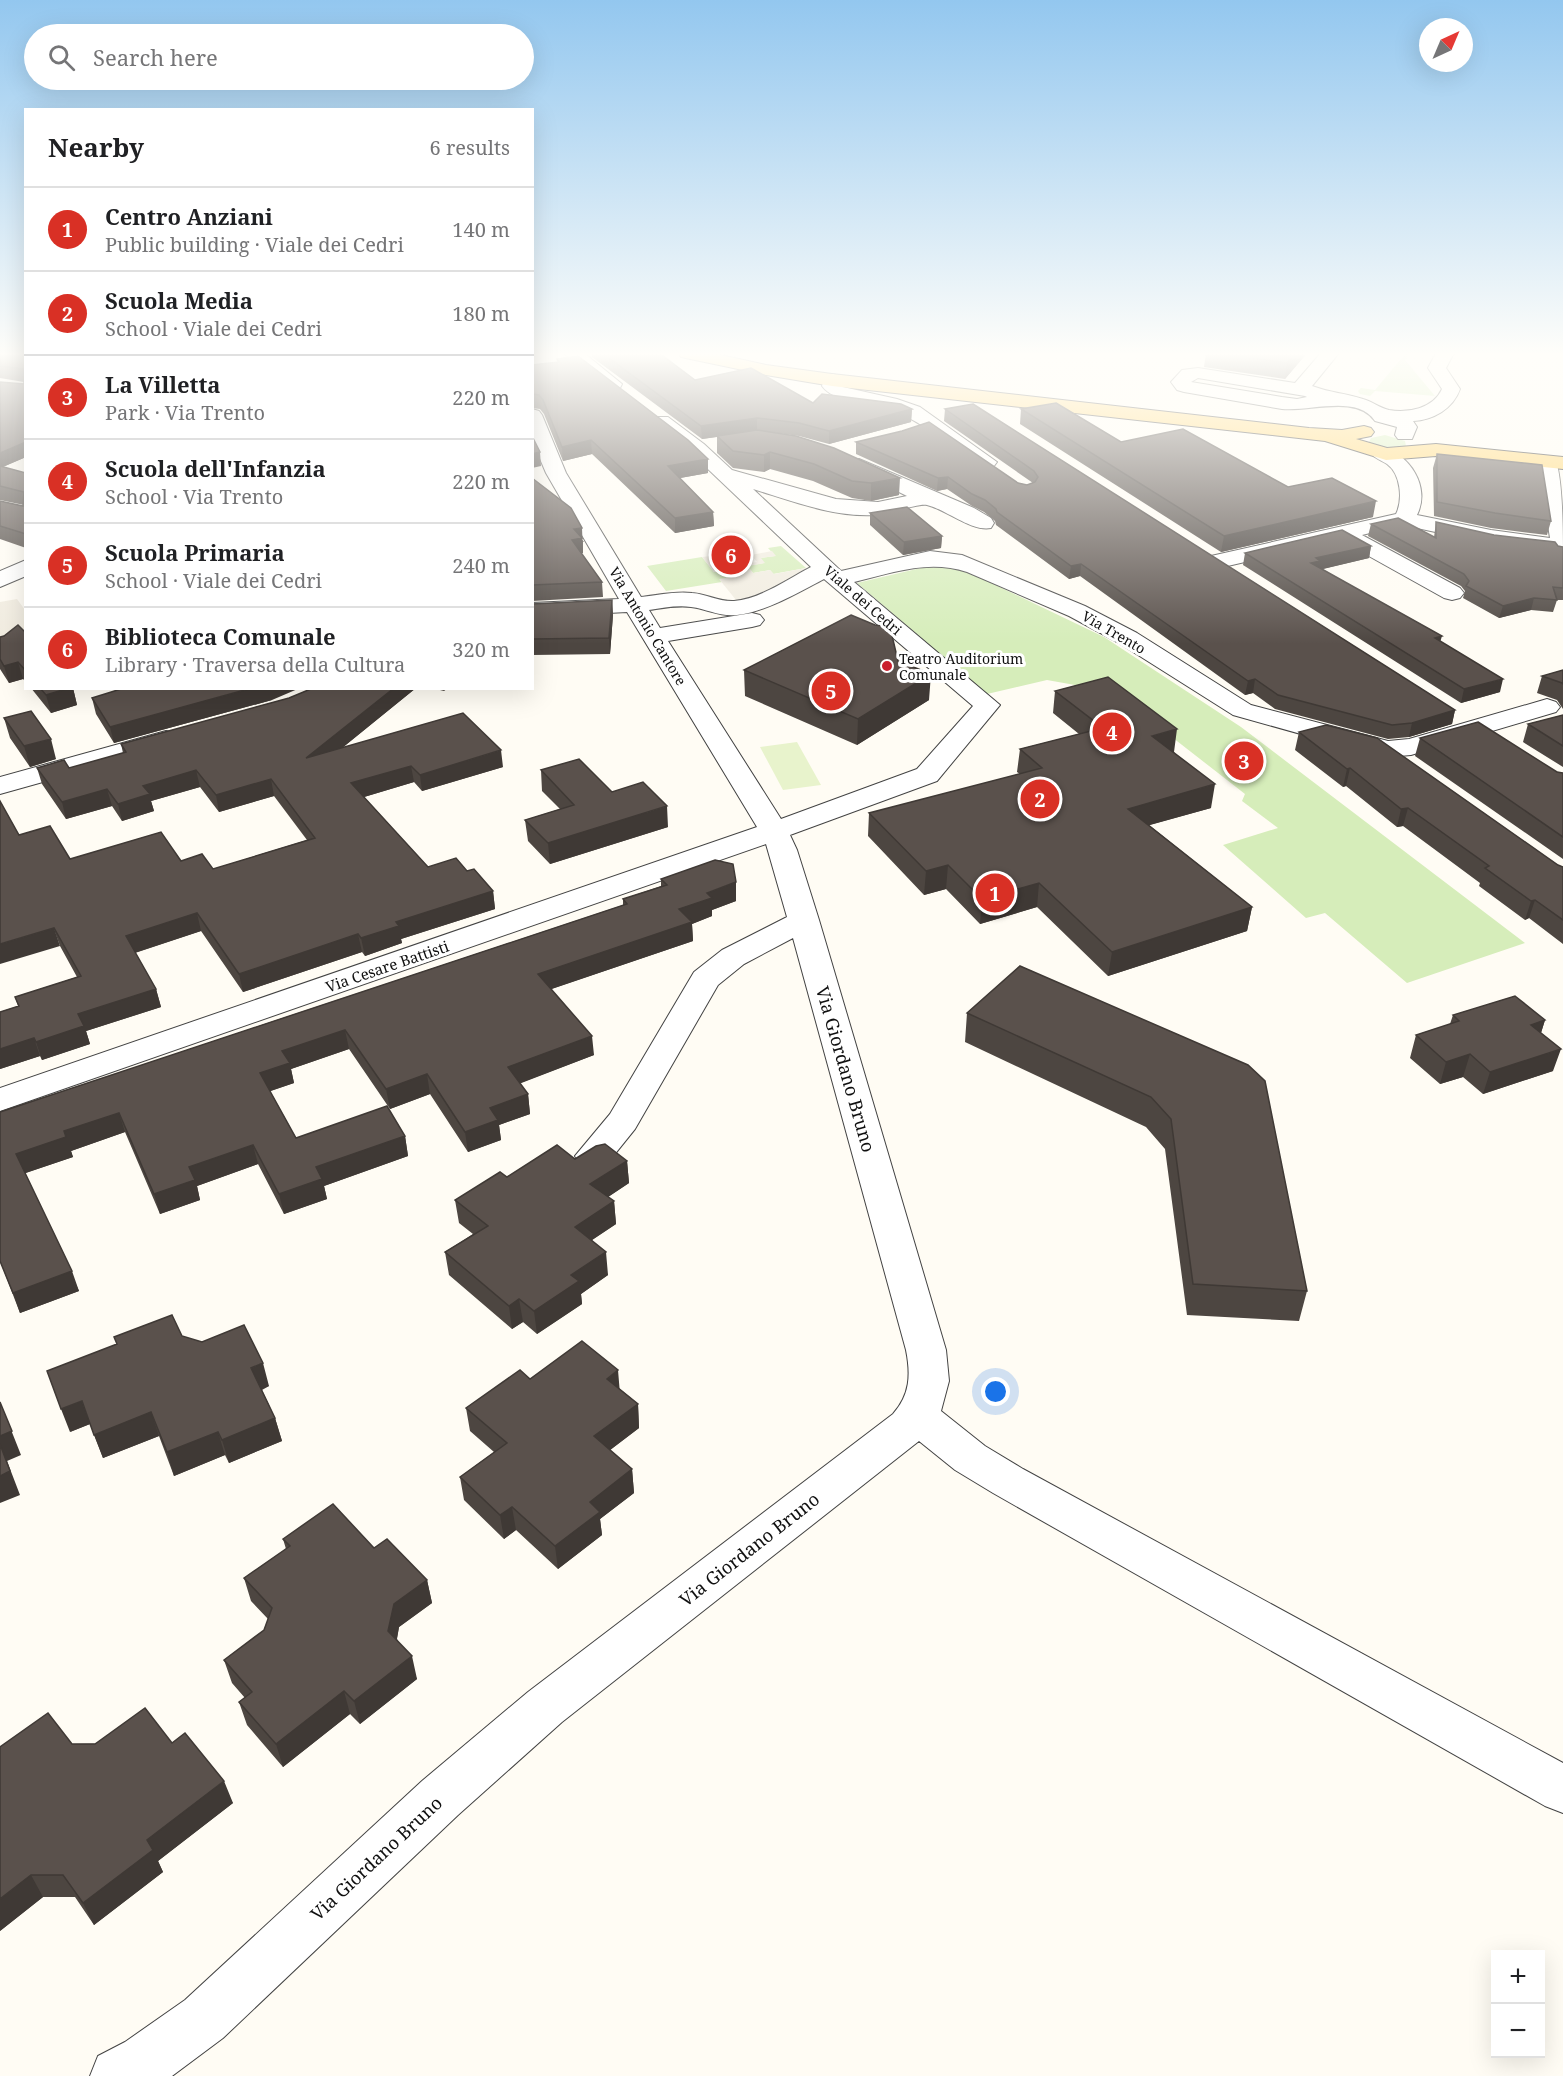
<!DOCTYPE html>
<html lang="en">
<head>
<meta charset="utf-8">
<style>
	body { margin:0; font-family:"Noto Serif",serif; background:#f6f6f6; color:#202124 }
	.controls { position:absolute; right:18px; bottom:18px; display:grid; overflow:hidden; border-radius:0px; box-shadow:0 6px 24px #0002 }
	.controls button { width:54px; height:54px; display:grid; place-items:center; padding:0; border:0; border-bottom:2px solid #e0e0e0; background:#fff; color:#202124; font:30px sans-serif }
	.compass { position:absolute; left:1419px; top:18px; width:54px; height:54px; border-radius:50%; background:#fff; box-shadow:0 6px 24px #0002; rotate:44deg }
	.you { position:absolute; left:996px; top:1392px; width:21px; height:21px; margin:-15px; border:4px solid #fff; border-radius:50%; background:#1a73e8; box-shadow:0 0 0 9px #1a73e833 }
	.badge { display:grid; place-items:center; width:39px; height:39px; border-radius:50%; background:#d93025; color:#fff; font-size:20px; font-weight:700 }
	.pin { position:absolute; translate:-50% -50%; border:3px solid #fff; box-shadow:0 2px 6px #0006 }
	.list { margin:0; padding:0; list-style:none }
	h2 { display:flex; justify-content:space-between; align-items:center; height:78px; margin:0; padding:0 24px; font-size:26px }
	h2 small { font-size:20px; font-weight:400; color:#757577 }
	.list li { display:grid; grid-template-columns:39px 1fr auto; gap:18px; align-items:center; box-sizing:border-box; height:84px; padding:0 24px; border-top:2px solid #e0e0e0 }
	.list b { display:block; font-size:22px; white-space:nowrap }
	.list p { margin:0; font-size:20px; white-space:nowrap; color:#757577 }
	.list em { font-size:20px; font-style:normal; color:#757577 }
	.icon { flex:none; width:33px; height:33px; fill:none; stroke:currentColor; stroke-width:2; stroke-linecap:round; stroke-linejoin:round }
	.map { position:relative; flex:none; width:1563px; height:2076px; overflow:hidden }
	.search { position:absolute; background:#fff; box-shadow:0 6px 24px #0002; left:24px; top:24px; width:510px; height:66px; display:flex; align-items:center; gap:15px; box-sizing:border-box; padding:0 21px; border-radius:33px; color:#757577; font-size:22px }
	.panel { position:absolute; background:#fff; box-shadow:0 6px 24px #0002; left:24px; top:108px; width:510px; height:582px; border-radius:0px }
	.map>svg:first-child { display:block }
	.green { fill:#d6edba }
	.pitch { fill:#e8f3cc }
	.plaza { fill:#f1ece0 }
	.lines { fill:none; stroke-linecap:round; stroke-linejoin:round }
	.minor-casing { stroke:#434343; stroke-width:2 }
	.major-casing { stroke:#212121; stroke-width:2 }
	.minor { fill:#fff; fill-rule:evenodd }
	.major { fill:#ffd264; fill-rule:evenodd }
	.wall { fill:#4d4641 }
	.shaded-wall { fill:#3f3935 }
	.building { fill:#5a514c; stroke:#3f3935; stroke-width:1.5 }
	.poi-dot { fill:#ca1f2e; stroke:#fff; stroke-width:2 }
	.labels { text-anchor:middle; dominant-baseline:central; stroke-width:6; stroke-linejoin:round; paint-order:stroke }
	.far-street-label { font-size:14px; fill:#101010; stroke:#fff }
	.far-poi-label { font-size:14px; fill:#101010; stroke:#fff; text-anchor:start }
	.street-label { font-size:15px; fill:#101010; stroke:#fff }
	.near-street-label { font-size:18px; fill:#101010; stroke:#fff }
</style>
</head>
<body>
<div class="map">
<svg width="1563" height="2076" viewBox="0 0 1563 2076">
	<rect width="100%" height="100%" fill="#fffcf4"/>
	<path class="green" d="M1406,353H1410L1405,360L1435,396L1375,391L1370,396L1360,394L1358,391L1361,388L1375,390Z
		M1385,435L1405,441L1406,446L1391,449L1369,442L1371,438Z
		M781,546L806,568L773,574L770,570L753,573L747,566L764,563L760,558L775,556L768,548Z
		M702,557L714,572L732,569L738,576L720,580L722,582L666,591L647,566Z
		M925,567L962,569L1104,637L1241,727L1525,943L1407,983L1325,913L1306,918L1223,845L1278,828L1242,801L1245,794L1114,692L1047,680L987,694L857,583Z"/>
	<path class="pitch" d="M797,742L821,785L783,790L760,747Z"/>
	<path class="plaza" d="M772,551L776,556L761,558L765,563L748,566L753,573L770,570L774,574L806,568L809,573L749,603L726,604L736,600L719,579L737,576L732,569L714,572L702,557L712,556L722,568L757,562L751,555Z
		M17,599L25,610V649L0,655V602Z"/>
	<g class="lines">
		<g class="minor-casing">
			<path id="minor" d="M564,353H584L622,384L620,388H606Z
				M1321,353H1339L1312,386C1331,393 1345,393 1363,399C1371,401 1380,408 1389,410C1408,413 1433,409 1442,389L1428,368L1436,353H1454L1446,368L1460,389C1453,409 1433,420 1413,421L1417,427L1412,439H1398L1395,435L1397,427L1375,421C1357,394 1309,412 1282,409L1184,392L1177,390L1171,382L1182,370L1198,368L1295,383ZM1198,378L1305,396L1307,397L1297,399L1282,397L1191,382Z
				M832,374L839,376L843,387L897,399L920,407L997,462L994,466H980C950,446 920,419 886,408C867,402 834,403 822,386L825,376Z
				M532,409L539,411L542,415L566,473L641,597C658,595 675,591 692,593C707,594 719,602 734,601C760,599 788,579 811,567L690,452L654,425L651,421L654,417H668L704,444L732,470L836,499L878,502L907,496L852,469L849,465L852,461L859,459L974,508L991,518L994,523L991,528C972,532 947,510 927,505C918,503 887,515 874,515C832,517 792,501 753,489L841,571L930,551L962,555L1085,606L1137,633L1251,705L1388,741L1409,739L1547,699L1556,702L1560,707L1556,712L1411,755L1388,757L1365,752L1233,715L1119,643L1069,616L967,572C928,559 892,573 854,582L1000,705L937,781L790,835L797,850L819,920L946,1350L949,1381L941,1411L985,1446L1023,1469L1563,1763V1813L1545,1806L993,1493L955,1470L919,1441L562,1722L458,1815L223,2038L172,2076H90L98,2056L125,2042L185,2000L422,1781L528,1692L893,1414C910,1395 911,1375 906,1350L793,938L744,964L718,985L635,1129L606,1165L593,1168L580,1165L575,1156L610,1114L694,972L722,950L787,917L766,844L0,1111V1088L757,827L627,612L532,617V603L619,599L546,473L532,440ZM824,579L973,706L917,769L781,819L668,641L752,627L760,625L764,620L760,615L752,613L660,628L649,610C663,608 677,605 691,607C707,609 720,617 737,615C768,611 797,593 824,579Z
				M1381,447C1410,454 1431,487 1417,515L1491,530L1550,538L1538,462L1541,458H1555C1563,478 1563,532 1563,557L1555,555L1553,551L1491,544L1403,525L1362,535L1460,588L1464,593L1460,598L1452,600L1444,598L1340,540L1219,568L1211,566L1208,561L1211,556L1396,514C1403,500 1401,474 1387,464C1381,460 1375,459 1371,453L1374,449Z
				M26,560V576L0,587V571Z
				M166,731L175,733L179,739L175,745L0,794V777Z"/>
		</g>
		<g class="major-casing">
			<path id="major" d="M678,353H712L766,365L832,374L1309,428L1342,430L1364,426L1371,428L1374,432L1371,436L1356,439L1387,448L1436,444L1563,457V469L1436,456L1386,460L1325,441L832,386L766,375L681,357Z"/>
		</g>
		<use href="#minor" class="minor"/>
		<use href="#major" class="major"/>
	</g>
	<path class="wall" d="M0,353H26V457L3,467L26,473V548L0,539V501L23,506L24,505L0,500V382L24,384V382L0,378Z
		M592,353H659L695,380L813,403L912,409L911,422L829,444L799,436L770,432L899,495L871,501L852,498L813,481L770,469L764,472L733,468L717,453V437L702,439L592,357Z
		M1206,353H1307L1285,379L1204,367Z
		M557,359L708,459V473L680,478L713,512L714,526L675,533L592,454L563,461L544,414L540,409L532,408V365L558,362Z
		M945,409L1455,710L1452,724L1409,737L1388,739L1275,709L1253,693L1245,695L1080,576L1069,579L996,525L995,521L984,512L972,506L947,489L937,491L856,454V442L1027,485L1033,483L944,421Z
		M1021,409L1121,442L1373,517L1221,552L1020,424Z
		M1437,454L1551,521L1547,535L1491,528L1434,516L1433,468Z
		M532,478L584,542H583V553H581L602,582L603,597L532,601Z
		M870,513L942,536L941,548L903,555L870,525Z
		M1436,522L1494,535L1563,547V600H1557L1553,612L1531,610L1499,618L1463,598L1465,591L1461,586L1368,536L1371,524L1434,537Z
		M1371,546L1369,558L1322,569L1440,641L1500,692L1461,703L1243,565L1245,553Z
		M612,600L613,615L610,654L532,655V604Z
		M26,633V682L23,679L9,683L0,669V637Z
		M898,661L929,700L857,745L745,696L744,670Z
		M1563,670V709L1557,700L1537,693L1542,676Z
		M31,688H73L77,705L51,713Z
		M313,688H416L343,747L503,767L422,791L414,782L364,797L428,867L467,871L493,891L495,909L401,939L402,943L365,956L362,952L243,992L201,931L135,953L156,989L161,1007L86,1031L90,1044L42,1060L40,1056L0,1069V1012L18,1006L15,997L77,977L60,946L19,835L70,859L181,861L213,869L307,840L274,796L219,812L200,787L151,801L154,811L122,821L112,806L66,819L42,784L37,768H69L123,753L121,744L289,698Z
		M432,688H448L444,691Z
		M1055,691L1174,752L1211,808L1149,825L1252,907L1247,931L1108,976L1037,907L980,924L946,889L924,895L868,836L869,813L1020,774L1017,772L1020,749L1079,734L1053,713Z
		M92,698L272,700L114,743L96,714Z
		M1563,715V767L1523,742L1528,724Z
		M4,718L56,759L30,767L10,738Z
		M1299,732L1558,865L1563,867V944L1529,918L1525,920L1479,886L1480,883L1403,826L1397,827L1346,786L1343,787L1295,750Z
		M1420,738L1563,773V859L1415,756Z
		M541,770L612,792L668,827L550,864L528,841L525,820L560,809L542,791Z
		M661,879L736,901L712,910V916L692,924L693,941L551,989L594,1055L520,1083L528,1094L530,1114L499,1125L501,1140L468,1152L430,1094L390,1109L349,1049L291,1069L294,1083L270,1091L296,1138L405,1136L408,1156L324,1186L327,1199L284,1214L258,1164L197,1186L200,1200L160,1214L125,1132L71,1151L73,1157L25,1173L79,1291L20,1313L0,1261V1112L623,905V899L661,886Z
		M967,1013L1248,1065L1307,1291L1299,1321L1187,1315L1165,1149L1146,1127L965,1042Z
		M1453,1015L1545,1020L1541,1033L1553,1071L1483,1094L1463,1077L1440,1084L1410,1058L1416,1035L1450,1024Z
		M575,1159L627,1161L629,1183L608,1197L614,1201L616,1224L592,1240L608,1275L581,1294L582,1304L537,1334L523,1322L512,1329L449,1275L445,1252L473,1234L459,1223L455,1200L507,1177Z
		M182,1336L269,1386L262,1390L275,1418L282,1441L229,1463L225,1455L174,1476L159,1436L103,1458L90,1424L70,1432Z
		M530,1379L620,1389L638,1404L639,1428L610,1450L632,1469L634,1493L600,1519L602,1535L558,1569L516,1530L504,1539L464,1500L460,1477L494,1452L470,1431L466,1408Z
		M283,1539L374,1548L427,1580L432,1603L399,1627L397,1639L417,1679L360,1724L350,1714L283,1767L247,1725L239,1702L245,1698L232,1683L224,1660L264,1630L268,1619L251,1601L244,1578L286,1549Z
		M172,1743L233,1803L158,1861L163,1872L94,1925L75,1897H43L0,1931L72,1744Z"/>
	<path class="shaded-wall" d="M1296,353H1307L1285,379L1287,363Z
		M912,409L911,422L829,444V431Z
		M757,418V431L702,439L701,426Z
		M591,440L592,454L563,461L562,447Z
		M26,442V457L0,468V453Z
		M540,452L541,466L532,468V454Z
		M770,452V469L764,472V455Z
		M708,459V473L669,480L668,466Z
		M948,477L947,489L937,491L938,478Z
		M900,478L899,495L871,501V483Z
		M1376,501L1373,517L1221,552L1224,536Z
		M713,512L714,526L675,533V518Z
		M582,528L583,553L573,555L572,540L574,529Z
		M942,536L941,548L903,555L904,542Z
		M1371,546L1369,558L1319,570L1311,563L1316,558Z
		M1081,564L1080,576L1069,579L1071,566Z
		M1534,598L1531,610L1499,618L1503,606Z
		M612,600L613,615L610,654L609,638Z
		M1442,636L1438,649L1435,638Z
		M18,662L23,679L9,683L4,666Z
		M931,674L929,700L857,745L858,719Z
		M1255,679L1253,693L1245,695L1248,681Z
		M1503,679L1500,692L1461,703L1464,689Z
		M69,688H73L77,705L51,713L46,695Z
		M252,688H300L272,700L114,743L110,727Z
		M394,688H416L309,775L306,758Z
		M1455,710L1452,724L1409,737L1412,723Z
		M1177,729L1174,752L1149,759L1152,736Z
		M51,739L56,759L30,767L24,746Z
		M501,750L503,767L422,791L420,775Z
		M411,766L414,782L354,800L351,783Z
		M1350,768L1346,786L1343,787L1347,769Z
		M196,770L200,787L151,801L154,811L122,821L118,804L143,786Z
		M271,779L274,796L219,812L216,795Z
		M1215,784L1211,808L1125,832L1128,809Z
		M107,789L112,806L66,819L62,802Z
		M667,806L668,827L550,864L548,843Z
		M1408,808L1403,826L1397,827L1401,809Z
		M948,865L946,889L924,895L926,871Z
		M736,882V901L712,910V916L692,924L693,941L540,993L538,974L679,909L707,893Z
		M1039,883L1037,907L980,924L982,899Z
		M493,891L495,909L401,939L402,943L365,956L361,938L396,922Z
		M1535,900L1529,918L1525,920L1531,901Z
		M1252,907L1247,931L1108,976L1112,952Z
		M197,913L201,931L131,954L126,936Z
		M54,928L60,946L0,964V944Z
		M358,934L362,952L243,992L239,974Z
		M156,989L161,1007L86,1031L90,1044L42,1060L36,1042L78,1014Z
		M1545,1020L1538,1042L1531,1025Z
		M345,1030L349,1049L291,1069L294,1083L265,1093L260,1073L282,1051Z
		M592,1036L594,1055L511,1087L508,1067Z
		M34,1038L40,1056L0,1069V1049Z
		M1561,1049L1553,1071L1483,1094L1490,1072Z
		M1470,1054L1463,1077L1440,1084L1446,1062Z
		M427,1074L430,1094L390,1109L386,1089Z
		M528,1094L530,1114L499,1125L501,1140L468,1152L465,1132L490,1108Z
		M119,1113L125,1132L71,1151L73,1157L23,1174L16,1154L64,1131Z
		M405,1136L408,1156L324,1186L327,1199L284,1214L279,1194L316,1167Z
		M253,1145L258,1164L197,1186L200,1200L160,1214L154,1194L189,1167Z
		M627,1161L629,1183L593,1207L590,1184Z
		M614,1201L616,1224L577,1250L575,1227Z
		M606,1252L608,1275L581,1294L582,1304L537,1334L534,1311L571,1275Z
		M72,1271L79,1291L20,1313L13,1293Z
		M519,1299L523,1322L512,1329L509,1306Z
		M263,1363L269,1386L258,1391L251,1368Z
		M618,1370L620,1394L607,1379Z
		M82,1401L90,1424L70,1432L61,1409Z
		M0,1402L21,1455L7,1461L20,1495L0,1503Z
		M638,1404L639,1428L597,1460L594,1436Z
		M151,1412L159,1436L103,1458L94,1435Z
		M275,1418L282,1441L229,1463L222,1440Z
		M218,1432L225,1455L174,1476L167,1452Z
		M632,1469L634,1493L600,1519L602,1535L558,1569L555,1546L590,1502Z
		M512,1507L516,1530L504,1539L500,1515Z
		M427,1580L432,1603L399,1627L394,1654L388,1631L394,1604Z
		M412,1656L417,1679L360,1724L354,1701Z
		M344,1691L350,1714L283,1767L276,1744Z
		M224,1781L233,1803L158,1861L163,1872L94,1925L83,1903L147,1840Z
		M31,1875L43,1897L0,1931V1899Z"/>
	<path class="building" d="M0,353H26V442L0,453V382L24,384V369L0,366Z
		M602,353H659L695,380L751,368L813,403L822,394L901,404L912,409L829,431L799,423L757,418L701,426Z
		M1220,353H1296L1287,363Z
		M578,356L688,440L708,459L668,466L713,512L675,518L591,440L562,447L543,400L539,395L532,394V365L559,362L557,359Z
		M1056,403L1121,442L1183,429L1288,487L1332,478L1376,501L1224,536L1021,409Z
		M973,404L1455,710L1412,723L1392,725L1278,695L1255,679L1248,681L1081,564L1071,566L997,512L996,509L985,500L972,494L948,477L938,478L856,442L902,431L929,422L1018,483L1027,485L1035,482L1038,477L1034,471L945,409Z
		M757,430L796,436L834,448L900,478L871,483L852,481L814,464L770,452L764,455L733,451L717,436Z
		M532,436L540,452L532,454Z
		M1437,454L1542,465L1551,521L1495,513L1437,502Z
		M0,466L26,473V534L0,526V501L23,506L24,492L0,486Z
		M532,478L571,508L582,528L574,529L582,538L572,540L602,582L532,585Z
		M907,507L942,536L904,542L870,513Z
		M1398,518L1436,538V522L1494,535L1555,542L1558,546L1563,547V588L1553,587L1557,600L1534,598L1503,606L1466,586L1469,581L1464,574L1371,524Z
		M1342,530L1371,546L1316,558L1320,561L1311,563L1442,636L1435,638L1503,679L1464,689L1245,553Z
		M612,600L609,638L532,639V604Z
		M851,615L875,625L890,627L898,661L931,674L858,719L744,670Z
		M18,625L26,633V671L18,662L4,666L0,659V637L4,636Z
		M1563,670V684L1562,683L1542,676Z
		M1108,677L1177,729L1152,736L1215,784L1128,809L1252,907L1112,952L1039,883L982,899L948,865L926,871L869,813L1042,768L1020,749L1103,728L1055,691Z
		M40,688H69L46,695Z
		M124,688H252L110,727L92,698Z
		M313,688H394L306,758L463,713L501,750L420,775L411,766L351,783L428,867L456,858L467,871L474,869L493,891L396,922L399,926L361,938L358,934L239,974L197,913L126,936L156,989L78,1014L84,1026L36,1042L34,1038L0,1049V1012L19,1006L15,997L81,976L54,928L0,944V801L19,835L50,826L70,859L161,832L181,861L202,854L213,869L315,838L271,779L216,795L196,770L143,786L150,794L118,804L107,789L62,802L37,768L64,760L69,768L126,752L121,744L289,698Z
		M31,711L51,739L24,746L4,718Z
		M1563,715V746L1528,724Z
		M1478,722L1557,772L1563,773V837L1420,738Z
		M1326,725L1377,738L1558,865L1563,867V920L1535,900L1531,901L1485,868L1489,866L1408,808L1401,809L1350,768L1347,769L1299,732Z
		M579,759L612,792L643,782L667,806L548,843L525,820L574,805L541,770Z
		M715,860L733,864L736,882L707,893L712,898L679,909L692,922L538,974L592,1036L508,1067L528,1094L490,1108L498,1120L465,1132L427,1074L386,1089L345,1030L282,1051L290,1063L260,1073L296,1138L387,1106L405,1136L316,1167L322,1179L279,1194L253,1145L189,1167L195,1180L154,1194L119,1113L64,1131L66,1137L16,1154L72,1271L13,1293L0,1261V1112L627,904L623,899L667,885L661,879Z
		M1020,966L1248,1065L1265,1081L1307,1291L1193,1284L1171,1119L1151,1097L967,1013Z
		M1515,996L1545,1020L1531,1025L1561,1049L1490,1072L1470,1054L1446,1062L1416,1035L1459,1021L1453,1015Z
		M605,1144L627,1161L590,1184L614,1201L575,1227L606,1252L571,1275L579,1281L534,1311L519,1299L509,1306L445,1252L488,1226L455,1200L500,1172L507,1177L557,1145L575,1159L596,1146Z
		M172,1315L182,1336L202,1342L244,1325L263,1363L251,1368L275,1418L222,1440L218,1432L167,1452L151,1412L94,1435L82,1401L61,1409L47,1371L117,1344L114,1337Z
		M582,1341L618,1370L607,1379L638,1404L594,1436L632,1469L590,1502L600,1512L555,1546L512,1507L500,1515L460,1477L507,1443L466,1408L520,1370L530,1379Z
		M0,1402L12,1431L0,1436Z
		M0,1444L10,1471L0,1476Z
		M333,1504L374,1548L387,1539L427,1580L394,1604L388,1631L412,1656L354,1701L344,1691L276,1744L239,1702L252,1692L224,1660L264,1630L272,1608L244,1578L290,1546L283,1539Z
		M145,1708L172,1743L185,1733L224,1781L147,1840L153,1850L83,1903L63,1875H31L0,1899V1747L48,1713L72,1744H95Z"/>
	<linearGradient id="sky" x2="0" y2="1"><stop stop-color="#93c7ef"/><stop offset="0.55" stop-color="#fffefa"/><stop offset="1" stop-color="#fffefa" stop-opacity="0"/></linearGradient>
	<rect width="1563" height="644" fill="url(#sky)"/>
	<circle class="poi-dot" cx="887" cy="666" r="6"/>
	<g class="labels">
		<g class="far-street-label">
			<text transform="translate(863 600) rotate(41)">Viale dei Cedri</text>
			<text transform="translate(648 626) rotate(59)">Via Antonio Cantore</text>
			<text transform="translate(1114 632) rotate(30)">Via Trento</text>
		</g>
		<g class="far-poi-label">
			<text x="899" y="658">Teatro Auditorium<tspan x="899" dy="16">Comunale</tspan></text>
		</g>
		<g class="street-label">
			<text transform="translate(387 966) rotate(-19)">Via Cesare Battisti</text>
		</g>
		<g class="near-street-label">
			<text transform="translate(846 1069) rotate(74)">Via Giordano Bruno</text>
			<text transform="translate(749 1549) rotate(-38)">Via Giordano Bruno</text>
			<text transform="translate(376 1858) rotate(-43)">Via Giordano Bruno</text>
		</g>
	</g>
</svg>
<div class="controls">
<button>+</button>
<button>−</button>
</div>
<svg class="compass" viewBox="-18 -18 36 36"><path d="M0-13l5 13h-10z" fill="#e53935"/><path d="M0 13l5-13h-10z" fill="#757577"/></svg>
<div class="you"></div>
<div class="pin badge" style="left:995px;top:893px">1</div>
<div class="pin badge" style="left:1040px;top:799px">2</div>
<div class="pin badge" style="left:1244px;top:761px">3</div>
<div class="pin badge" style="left:1112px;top:732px">4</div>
<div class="pin badge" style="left:831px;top:691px">5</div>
<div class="pin badge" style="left:731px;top:555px">6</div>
<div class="search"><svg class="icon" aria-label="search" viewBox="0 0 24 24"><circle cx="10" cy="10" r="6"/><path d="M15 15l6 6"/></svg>Search here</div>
<section class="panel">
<h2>Nearby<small>6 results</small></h2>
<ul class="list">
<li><span class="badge">1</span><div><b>Centro Anziani</b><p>Public building · Viale dei Cedri</p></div><em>140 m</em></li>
<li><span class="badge">2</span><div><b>Scuola Media</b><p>School · Viale dei Cedri</p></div><em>180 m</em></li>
<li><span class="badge">3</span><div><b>La Villetta</b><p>Park · Via Trento</p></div><em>220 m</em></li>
<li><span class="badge">4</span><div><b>Scuola dell'Infanzia</b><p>School · Via Trento</p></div><em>220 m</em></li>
<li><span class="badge">5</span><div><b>Scuola Primaria</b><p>School · Viale dei Cedri</p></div><em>240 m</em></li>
<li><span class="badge">6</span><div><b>Biblioteca Comunale</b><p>Library · Traversa della Cultura</p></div><em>320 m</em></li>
</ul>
</section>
</div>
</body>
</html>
